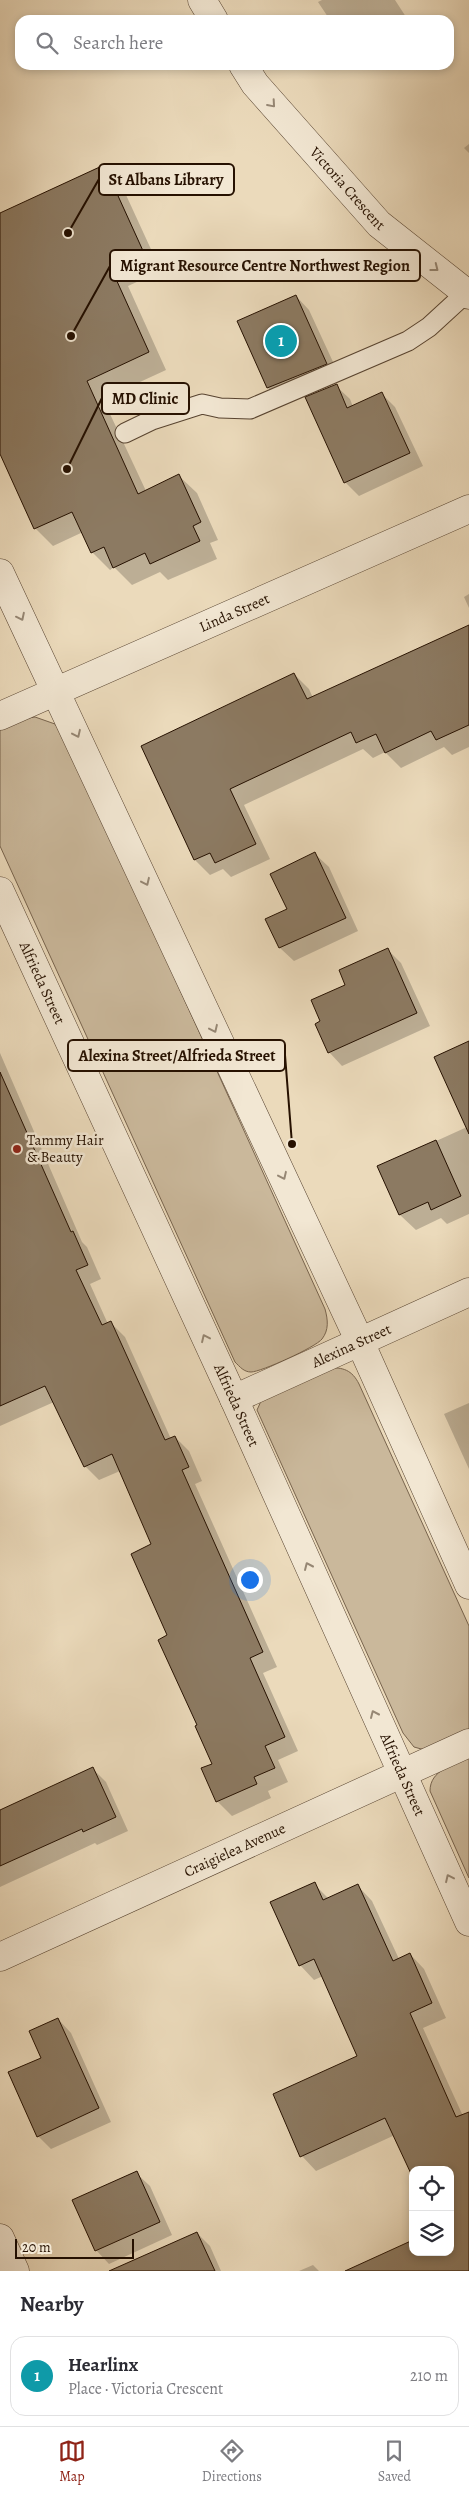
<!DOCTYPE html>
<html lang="en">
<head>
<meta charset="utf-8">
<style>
	body { margin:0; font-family:Alegreya,serif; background:#f2f2f3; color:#2b2b33 }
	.controls { position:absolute; right:15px; bottom:15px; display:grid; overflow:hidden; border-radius:10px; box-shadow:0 2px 8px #0003 }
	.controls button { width:45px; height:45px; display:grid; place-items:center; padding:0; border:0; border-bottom:1px solid #e1e1e2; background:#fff; color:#2b2b33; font:25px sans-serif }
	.scale { position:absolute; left:15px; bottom:12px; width:119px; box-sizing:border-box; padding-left:5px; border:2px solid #261101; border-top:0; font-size:14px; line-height:18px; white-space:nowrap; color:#261101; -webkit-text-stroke:4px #f2e7d3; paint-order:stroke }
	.you { position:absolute; left:249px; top:1579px; width:18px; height:18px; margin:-12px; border:4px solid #fff; border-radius:50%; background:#1a73e8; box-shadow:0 0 0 8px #1a73e833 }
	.badge { display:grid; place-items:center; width:32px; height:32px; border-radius:50%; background:#8f2418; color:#fff; font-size:16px; font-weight:700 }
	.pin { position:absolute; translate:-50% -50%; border:2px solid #fff; box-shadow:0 1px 5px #0006 }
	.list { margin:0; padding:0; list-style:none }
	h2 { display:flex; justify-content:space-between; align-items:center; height:65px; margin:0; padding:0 20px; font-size:21px }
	h2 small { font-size:16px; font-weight:400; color:#7c7c81 }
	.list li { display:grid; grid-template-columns:32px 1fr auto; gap:15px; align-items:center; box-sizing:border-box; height:80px; margin:0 10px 10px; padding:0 10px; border:1px solid #e1e1e2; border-radius:15px }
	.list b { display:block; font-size:19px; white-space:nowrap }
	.list p { margin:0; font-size:16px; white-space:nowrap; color:#7c7c81 }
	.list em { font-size:16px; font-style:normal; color:#7c7c81 }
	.icon { flex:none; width:28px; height:28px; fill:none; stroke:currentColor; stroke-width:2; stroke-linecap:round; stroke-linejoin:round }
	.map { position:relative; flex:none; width:469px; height:2271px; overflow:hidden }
	.search { position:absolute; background:#fff; box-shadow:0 2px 8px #0003; left:15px; right:15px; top:15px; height:55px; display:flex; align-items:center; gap:12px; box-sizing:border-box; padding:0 18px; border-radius:15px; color:#7c7c81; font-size:19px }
	.sheet { height:155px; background:#fff }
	nav { display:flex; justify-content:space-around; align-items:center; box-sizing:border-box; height:70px; border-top:1px solid #e1e1e2; background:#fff; font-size:14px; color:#7c7c81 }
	nav a { display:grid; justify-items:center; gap:2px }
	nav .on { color:#8f2418 }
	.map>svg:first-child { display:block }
	.green { fill:#cab89b; stroke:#78644e }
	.shadow { fill:#0003 }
	.building { fill:#8c7a62; stroke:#261101 }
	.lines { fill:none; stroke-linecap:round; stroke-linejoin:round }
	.service-casing { stroke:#574330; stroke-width:21 }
	.minor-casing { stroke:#574330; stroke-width:29 }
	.service { stroke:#f2e7d3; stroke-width:19 }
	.minor { stroke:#f2e7d3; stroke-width:28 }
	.oneway { stroke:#968774 }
	.poi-dot { fill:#8f2418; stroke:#f2e7d3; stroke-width:2 }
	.labels { text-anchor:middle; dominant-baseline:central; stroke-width:5; stroke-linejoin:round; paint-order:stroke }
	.street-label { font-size:15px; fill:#261101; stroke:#f2e7d3 }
	.poi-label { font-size:15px; fill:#261101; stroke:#f2e7d3; text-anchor:start }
	.leader { fill:none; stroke:#261101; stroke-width:2 }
	.callout-dot { fill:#261101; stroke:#f2e7d3; stroke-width:2 }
	.callout { fill:#f2e7d3; stroke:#261101; stroke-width:2 }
	.callout-label { font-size:16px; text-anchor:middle; font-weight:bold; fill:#261101 }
</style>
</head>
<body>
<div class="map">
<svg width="469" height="2271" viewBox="0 0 469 2271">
	<rect width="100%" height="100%" fill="#ebdabb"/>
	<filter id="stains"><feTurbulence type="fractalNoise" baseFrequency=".004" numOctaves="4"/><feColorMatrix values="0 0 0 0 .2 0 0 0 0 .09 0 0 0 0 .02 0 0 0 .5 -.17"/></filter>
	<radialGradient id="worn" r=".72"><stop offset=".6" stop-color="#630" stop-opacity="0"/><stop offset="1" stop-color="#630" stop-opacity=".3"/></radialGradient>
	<path class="green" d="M35,717L55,724L67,741L325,1309C328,1320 329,1330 322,1339C316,1347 261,1372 251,1372C244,1372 240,1367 235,1362L0,846V728L22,719Z
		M328,1368C343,1367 352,1370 359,1384L469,1626V1730L425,1750L414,1747L403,1733L257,1410L262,1399Z
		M469,1758V1878L430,1791C430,1770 453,1765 469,1758Z"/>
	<path class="shadow" d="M322,0H395L408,20H330L318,2Z
		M469,144V153L464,148Z
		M104,167L121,184L161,271L128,286L166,370L103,399L146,491L179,476L197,493L218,540L210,543L217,559L168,580L160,572L132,585L114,567L110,570L92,552L83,532L53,546L35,528L0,451V214Z
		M296,296L309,310L340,377L282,401L268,388Z
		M336,386L350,399L353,407L382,394L395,407L423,466L359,496L346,483L307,398Z
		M469,594V608L464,597Z
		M469,626V747L452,755L444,747L401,768L385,752L373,758L363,749L244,805L270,859L231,877L223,869L210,875L195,860L142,746L294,674L309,689L313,698Z
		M315,854L329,867L358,931L294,961L280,948L267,919L288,909Z
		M388,950L401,963L430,1026L342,1066L329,1052L322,1022Z
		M469,1043V1214L447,1224L441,1218L416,1230L400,1215L379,1167L467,1127Z
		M0,1053L82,1242L87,1247L101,1279L90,1284L108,1324L111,1323L125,1337L171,1439L175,1437L189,1451L202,1481L195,1484L277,1667L263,1673L298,1751L278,1760L288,1782L268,1791L271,1798L232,1816L218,1802L203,1769L214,1764L169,1636L153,1545L120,1471L99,1480L85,1466L54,1402L0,1426Z
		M469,1403V1469L444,1414Z
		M93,1769L106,1782L128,1831L97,1845L95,1843L0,1887V1811Z
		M314,1884L329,1899L358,1886L372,1901L399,1959L410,1954L424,1969L446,2018L423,2028L463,2116L469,2117V2271H388L413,2252H450V2170L395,2135L316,2171L302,2156L359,2056L323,1976L314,1980L300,1965Z
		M58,2019L71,2033L111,2122L51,2149L38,2136L42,2059Z
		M136,2173L150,2186L172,2235L109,2264L96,2250Z
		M197,2233L210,2246L221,2271H165Z
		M313,2265L319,2271H299Z"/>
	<path class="building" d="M104,165L144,253L111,268L149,352L87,381L138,494L179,474L201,522L193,526L200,541L150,564L145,553L113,568L104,547L91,553L72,512L34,529L0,454V213Z
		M296,295L327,364L267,388L237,321Z
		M337,384L347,408L382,392L410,453L344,483L305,397Z
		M469,625V725L436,740L431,731L385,753L376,734L356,743L351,732L230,789L256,844L215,863L210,853L194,860L141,746L294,673L307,699Z
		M315,852L346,918L279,948L265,919L287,909L270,874Z
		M388,948L417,1013L328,1053L315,1024L320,1021L311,1000L345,985L339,970Z
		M469,1041V1134L434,1057Z
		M0,1072L71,1232L73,1231L88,1265L76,1270L102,1325L111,1321L165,1440L175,1436L189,1467L182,1470L263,1652L250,1658L285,1737L265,1746L275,1768L254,1777L257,1784L216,1802L201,1768L212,1764L195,1726L197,1725L158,1640L167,1635L131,1554L151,1544L112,1454L84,1467L45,1386L0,1406Z
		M436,1140L461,1196L431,1210L428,1202L399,1215L377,1166Z
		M93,1767L116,1817L83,1832L82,1829L0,1866V1810Z
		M315,1882L323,1900L358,1884L393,1961L410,1953L432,2003L410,2013L456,2117L469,2112V2271H345L413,2240V2252H450V2170H413V2178L385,2118L300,2157L273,2094L357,2056L314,1959L299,1966L270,1902Z
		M58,2018L99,2108L37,2137L8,2072L41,2058L29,2031Z
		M137,2171L160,2222L95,2251L72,2200Z
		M197,2232L215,2271H109Z"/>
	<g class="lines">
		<g class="service-casing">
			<path id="service" d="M125,433L152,420L202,404L220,408L250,409L408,341L429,327L466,293"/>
		</g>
		<g class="minor-casing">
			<g id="minor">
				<path d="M202,0L214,20"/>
				<path id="s1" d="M243,65L255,84L379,224L469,295"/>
				<path d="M0,573L360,1342L469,1585"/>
				<path id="s2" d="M0,716L469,509"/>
				<path id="s3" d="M0,891L234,1399L469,1922"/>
				<path id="s4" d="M234,1399L469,1292"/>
				<path id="s5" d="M0,1957L469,1743"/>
				<path d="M0,2238L15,2271"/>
			</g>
		</g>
		<use href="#service" class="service"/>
		<use href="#minor" class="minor"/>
	</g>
	<defs><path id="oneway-chevron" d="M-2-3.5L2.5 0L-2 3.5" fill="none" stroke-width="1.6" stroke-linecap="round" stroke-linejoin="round" transform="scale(1.25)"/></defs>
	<g class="oneway">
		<use href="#oneway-chevron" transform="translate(272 104) rotate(49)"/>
		<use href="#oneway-chevron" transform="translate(435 268) rotate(38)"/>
		<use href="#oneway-chevron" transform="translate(21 617) rotate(64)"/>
		<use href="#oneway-chevron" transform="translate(77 734) rotate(65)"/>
		<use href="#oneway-chevron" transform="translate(146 882) rotate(65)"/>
		<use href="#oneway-chevron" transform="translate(214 1029) rotate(65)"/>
		<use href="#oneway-chevron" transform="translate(283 1176) rotate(65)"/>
		<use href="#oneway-chevron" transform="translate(205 1338) rotate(-115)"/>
		<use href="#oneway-chevron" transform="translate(308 1566) rotate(-114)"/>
		<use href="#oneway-chevron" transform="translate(374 1714) rotate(-114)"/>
		<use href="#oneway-chevron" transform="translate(449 1878) rotate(-115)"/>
	</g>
	<circle class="poi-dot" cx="17" cy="1149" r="5"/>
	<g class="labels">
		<g class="street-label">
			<text stroke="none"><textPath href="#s1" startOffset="162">Victoria Crescent</textPath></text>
			<text stroke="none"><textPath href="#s2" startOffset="256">Linda Street</textPath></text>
			<text stroke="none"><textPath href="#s3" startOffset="101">Alfrieda Street</textPath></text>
			<text stroke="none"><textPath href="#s4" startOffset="129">Alexina Street</textPath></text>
			<text stroke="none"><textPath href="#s3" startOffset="566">Alfrieda Street</textPath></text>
			<text stroke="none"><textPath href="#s3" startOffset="971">Alfrieda Street</textPath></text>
			<text stroke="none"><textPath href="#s5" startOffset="258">Craigielea Avenue</textPath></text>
		</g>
		<g class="poi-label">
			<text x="27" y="1140">Tammy Hair<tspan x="27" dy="17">&amp; Beauty</tspan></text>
		</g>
	</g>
	<path class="leader" d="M68 233L99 179M71 336L110 266M67 469L102 398M292 1144L285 1055"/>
	<g class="callout-dot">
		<circle cx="68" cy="233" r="5"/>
		<circle cx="71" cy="336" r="5"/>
		<circle cx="67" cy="469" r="5"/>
		<circle cx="292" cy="1144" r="5"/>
	</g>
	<g class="callout">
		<rect x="99" y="164" width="135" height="31" rx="5"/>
		<rect x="110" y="250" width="310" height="31" rx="5"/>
		<rect x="102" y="383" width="87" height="31" rx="5"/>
		<rect x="68" y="1040" width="217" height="31" rx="5"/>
	</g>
	<g class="callout-label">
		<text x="166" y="185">St Albans Library</text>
		<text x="265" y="271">Migrant Resource Centre Northwest Region</text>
		<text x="145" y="404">MD Clinic</text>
		<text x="177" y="1061">Alexina Street/Alfrieda Street</text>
	</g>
	<rect width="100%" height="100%" filter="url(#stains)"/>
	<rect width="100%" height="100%" fill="url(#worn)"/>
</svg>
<div class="controls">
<button><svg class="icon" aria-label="locate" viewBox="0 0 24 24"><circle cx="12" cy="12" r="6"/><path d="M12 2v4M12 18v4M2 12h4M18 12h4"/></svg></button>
<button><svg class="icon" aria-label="layers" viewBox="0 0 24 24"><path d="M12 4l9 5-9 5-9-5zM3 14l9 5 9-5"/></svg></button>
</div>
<div class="scale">20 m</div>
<div class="you"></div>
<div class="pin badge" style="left:281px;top:341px;background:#0f9aa8">1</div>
<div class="search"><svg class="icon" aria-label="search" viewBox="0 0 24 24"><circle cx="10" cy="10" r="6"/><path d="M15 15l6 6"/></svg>Search here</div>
</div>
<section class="sheet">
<h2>Nearby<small></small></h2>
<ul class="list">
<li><span class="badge" style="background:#0f9aa8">1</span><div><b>Hearlinx</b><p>Place · Victoria Crescent</p></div><em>210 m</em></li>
</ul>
</section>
<nav>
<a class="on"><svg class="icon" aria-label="map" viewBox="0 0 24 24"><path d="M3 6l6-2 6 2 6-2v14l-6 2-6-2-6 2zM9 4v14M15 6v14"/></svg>Map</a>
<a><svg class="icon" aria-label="directions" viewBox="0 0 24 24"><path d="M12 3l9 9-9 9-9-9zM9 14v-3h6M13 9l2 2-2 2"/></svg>Directions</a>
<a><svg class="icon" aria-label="saved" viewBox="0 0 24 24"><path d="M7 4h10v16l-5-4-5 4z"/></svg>Saved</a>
</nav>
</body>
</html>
